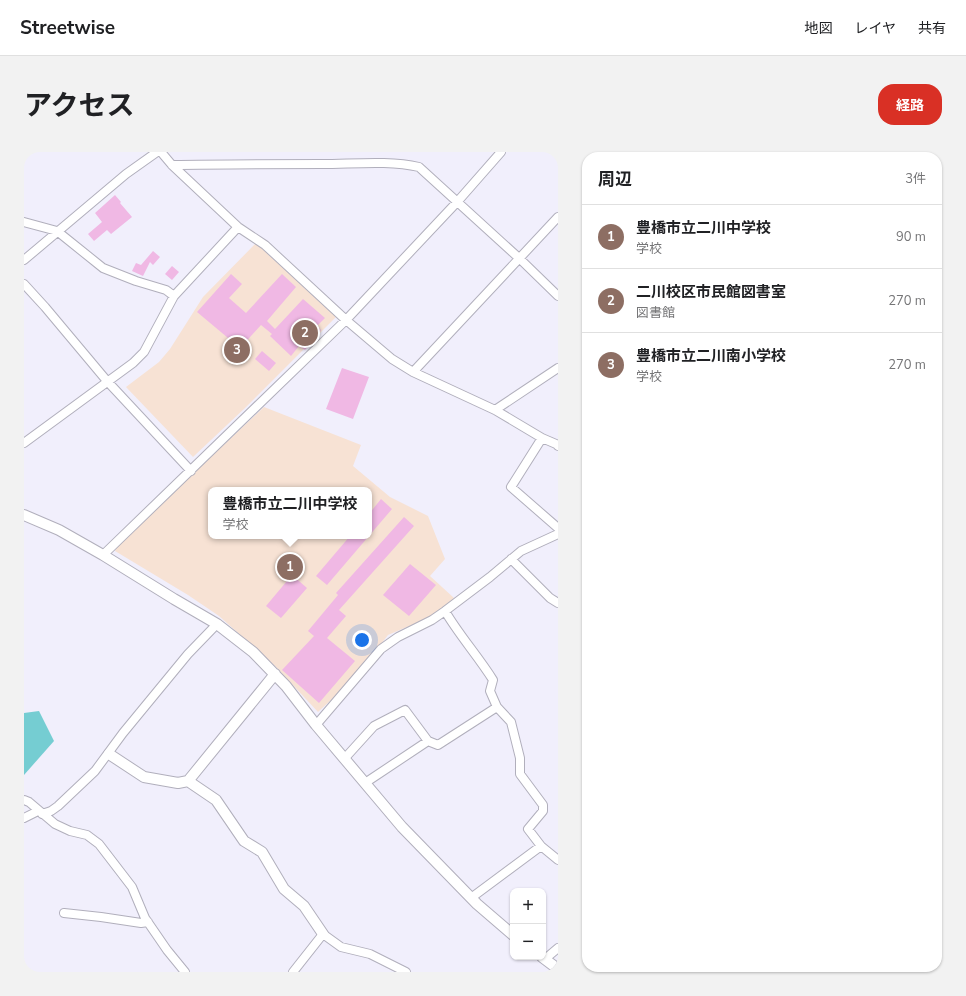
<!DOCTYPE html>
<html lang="ja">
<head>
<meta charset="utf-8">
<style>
	body { margin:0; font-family:"Nunito Sans","Noto Sans JP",sans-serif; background:#f2f2f2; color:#202124 }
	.controls { position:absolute; right:12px; bottom:12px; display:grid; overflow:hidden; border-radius:8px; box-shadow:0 1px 3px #0004 }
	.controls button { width:36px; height:36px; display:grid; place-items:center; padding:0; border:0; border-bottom:1px solid #e0e0e0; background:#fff; color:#202124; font:20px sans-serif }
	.you { position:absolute; left:338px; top:488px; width:14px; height:14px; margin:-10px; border:3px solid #fff; border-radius:50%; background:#1a73e8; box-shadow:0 0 0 6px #1a73e833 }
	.badge { display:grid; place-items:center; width:26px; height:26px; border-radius:50%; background:#d93025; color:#fff; font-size:13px; font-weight:700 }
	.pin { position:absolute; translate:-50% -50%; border:2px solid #fff; box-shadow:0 1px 4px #0006 }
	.popup { position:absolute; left:184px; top:335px; width:164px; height:52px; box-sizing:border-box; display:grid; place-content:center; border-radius:8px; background:#fff; filter:drop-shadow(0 1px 3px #0005); font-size:13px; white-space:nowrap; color:#757577 }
	.popup b { font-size:15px; color:#202124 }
	.popup::after { content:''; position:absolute; left:50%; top:100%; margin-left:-8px; border:8px solid transparent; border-top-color:#fff }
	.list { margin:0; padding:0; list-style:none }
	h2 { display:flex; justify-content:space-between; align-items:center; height:52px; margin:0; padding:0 16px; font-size:17px }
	h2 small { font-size:13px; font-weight:400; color:#757577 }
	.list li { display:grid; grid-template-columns:26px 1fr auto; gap:12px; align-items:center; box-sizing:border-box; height:64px; padding:0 16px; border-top:1px solid #e0e0e0 }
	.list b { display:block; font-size:15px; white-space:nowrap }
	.list p { margin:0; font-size:13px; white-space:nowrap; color:#757577 }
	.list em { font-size:13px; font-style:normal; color:#757577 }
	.map { position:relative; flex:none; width:534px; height:820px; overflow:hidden; border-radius:16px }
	header { display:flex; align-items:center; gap:24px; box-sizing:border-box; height:56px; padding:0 20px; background:#fff; border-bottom:1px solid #e0e0e0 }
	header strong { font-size:19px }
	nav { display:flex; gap:22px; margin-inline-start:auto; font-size:14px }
	.intro { display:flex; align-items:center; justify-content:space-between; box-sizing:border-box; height:96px; padding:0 24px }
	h1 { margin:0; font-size:28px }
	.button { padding:10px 18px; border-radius:16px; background:#d93025; color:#fff; font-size:14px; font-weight:700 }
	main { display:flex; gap:24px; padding:0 24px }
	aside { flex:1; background:#fff; border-radius:16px; box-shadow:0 1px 3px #0004 }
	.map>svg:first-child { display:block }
	.education { fill:#f7e2d4; fill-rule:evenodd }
	.water { fill:#75cdd2 }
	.building { fill:#f0b8e4 }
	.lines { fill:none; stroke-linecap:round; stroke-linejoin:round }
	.minor-casing { stroke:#b1afbc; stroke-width:10 }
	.tertiary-casing { stroke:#b1afbc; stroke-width:12 }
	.minor { stroke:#fff; stroke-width:8 }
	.tertiary { stroke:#fff; stroke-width:10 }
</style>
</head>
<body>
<header>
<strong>Streetwise</strong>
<nav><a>地図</a><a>レイヤ</a><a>共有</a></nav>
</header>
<div class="intro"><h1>アクセス</h1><a class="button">経路</a></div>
<main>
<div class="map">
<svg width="534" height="820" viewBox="0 0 534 820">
	<rect width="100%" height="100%" fill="#f1effc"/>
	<path class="education" d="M232,91L312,165L221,256L169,305L102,235L135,210L146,197L179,145Z
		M240,255L337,293L329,314L366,345L404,364L421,407L406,424L430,446L411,463L364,483L329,528L294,560L252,515L195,464L164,443L91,399L94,392ZM187,338H345V384H187Z"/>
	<path class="water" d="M15,559L30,589L0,623V561Z"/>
	<path class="building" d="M91,43L97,50L96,51L108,65L87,82L83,78L70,89L64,82L78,70L71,61Z
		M129,99L136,105L129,113L126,110L119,124L108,119L112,111L117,113Z
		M148,114L155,120L148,128L141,122Z
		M207,122L218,132L205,146L222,161L258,122L272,135L243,169L251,177L279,147L301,166L293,174L297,178L281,198L275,194L267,204L246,184L248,182L237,173L216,196L173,160Z
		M238,199L252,211L245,219L231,207Z
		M318,216L345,225L329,267L302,257Z
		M357,347L368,357L303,433L292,424L326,384H345V362Z
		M380,365L390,374L315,458L322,464L303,486L331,509L295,551L258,518L290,484L284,479L314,443L312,441Z
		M386,412L412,433L385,464L359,443Z
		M268,423L283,436L257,466L242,454Z"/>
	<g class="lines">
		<g class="minor-casing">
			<path id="minor" d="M137,0L148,13L214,75L241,93L322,168L368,207L389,220L471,258L518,286L532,292L534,294
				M148,13C198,12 248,12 298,12C329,12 365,8 395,15L496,107L534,144
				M0,70L33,79L79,116L112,129L142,138L150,144
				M0,108L102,22L133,0
				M0,132L21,155L83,229L167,319
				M389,220L534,65
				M471,258L534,216
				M518,286L487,335L534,376
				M0,291L109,211L120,200L150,144L214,75
				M79,403L322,168L434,49L477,0
				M487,407L526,446L534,451
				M421,459C435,483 454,504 469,528L466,539L473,555L487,570L496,606V622L519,653V659L504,677L517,694L534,708
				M292,573L357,497L374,485L408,468L421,459L466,425L497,399L534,382
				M321,606L350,574L381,558L404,589
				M341,631L404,589L414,593L473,555
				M0,648L5,650L31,672L46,679L63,683L75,692L108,735L121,766L143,798L161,820
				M18,662L27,659L34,654L71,619L99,581L164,502L193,472
				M0,666L14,659
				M447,746L517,694
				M40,761L77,765L117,771L124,770
				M521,807L534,796
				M269,820L299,782L317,795L346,802L382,820"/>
		</g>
		<g class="tertiary-casing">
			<path id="tertiary" d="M0,363L35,378L79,403L150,447L193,472L229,500L262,534L292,573L378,675L453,752L489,783
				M85,602L120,625L154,631L164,629L192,648L220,689L238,700L260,737L280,754L299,782
				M164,629L251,522
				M518,805L534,817"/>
		</g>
		<use href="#minor" class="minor"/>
		<use href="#tertiary" class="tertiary"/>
	</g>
</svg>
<div class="controls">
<button>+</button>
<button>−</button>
</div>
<div class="you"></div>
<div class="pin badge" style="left:266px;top:415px;background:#8d6e63">1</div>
<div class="popup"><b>豊橋市立二川中学校</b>学校</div>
<div class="pin badge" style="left:281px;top:181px;background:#8d6e63">2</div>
<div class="pin badge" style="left:213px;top:198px;background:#8d6e63">3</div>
</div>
<aside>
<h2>周辺<small>3件</small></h2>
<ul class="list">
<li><span class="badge" style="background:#8d6e63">1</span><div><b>豊橋市立二川中学校</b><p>学校</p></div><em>90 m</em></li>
<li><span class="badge" style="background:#8d6e63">2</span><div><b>二川校区市民館図書室</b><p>図書館</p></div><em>270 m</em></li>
<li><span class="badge" style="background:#8d6e63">3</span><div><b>豊橋市立二川南小学校</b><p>学校</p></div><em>270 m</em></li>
</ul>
</aside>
</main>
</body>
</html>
